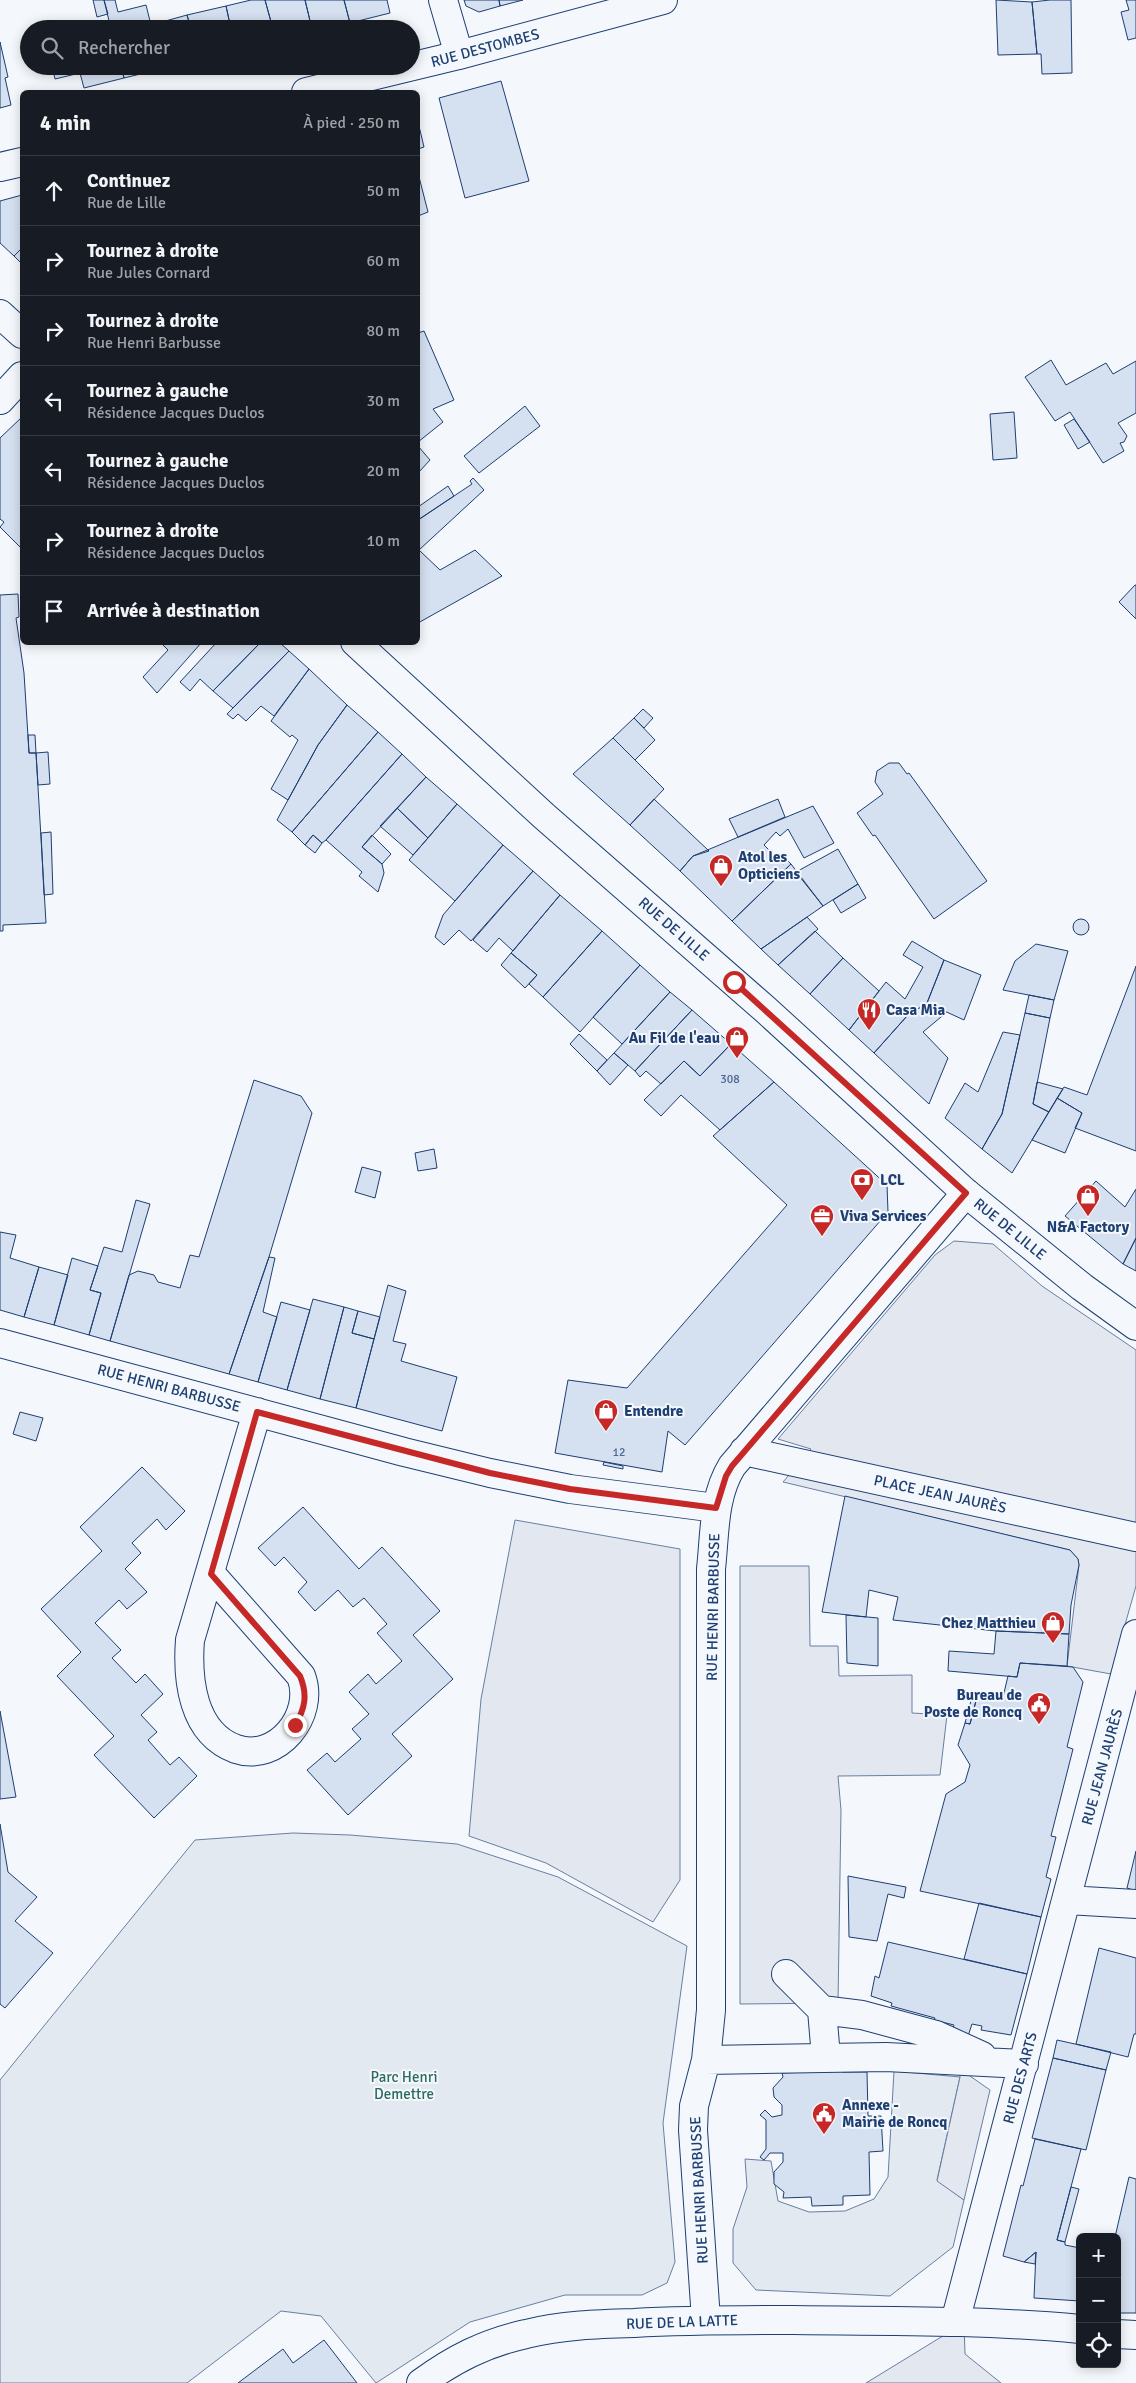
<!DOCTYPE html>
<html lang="fr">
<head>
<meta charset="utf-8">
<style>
	body { margin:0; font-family:Signika,sans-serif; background:#20242c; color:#f1f3f6 }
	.controls { position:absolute; right:15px; bottom:15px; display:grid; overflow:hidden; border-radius:8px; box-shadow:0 2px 12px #0003 }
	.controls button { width:45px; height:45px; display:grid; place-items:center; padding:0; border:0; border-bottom:1px solid #363941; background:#171b24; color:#f1f3f6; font:25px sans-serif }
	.stop { position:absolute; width:15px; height:15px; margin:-11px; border:4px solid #c62828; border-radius:50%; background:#fff }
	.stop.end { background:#c62828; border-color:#fff; box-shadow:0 1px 5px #0008 }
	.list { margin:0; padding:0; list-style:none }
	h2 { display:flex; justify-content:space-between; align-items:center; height:65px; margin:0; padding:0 20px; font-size:21px }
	h2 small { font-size:16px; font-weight:400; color:#9ea1a6 }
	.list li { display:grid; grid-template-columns:32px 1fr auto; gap:15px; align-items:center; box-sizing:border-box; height:70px; padding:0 20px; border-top:1px solid #363941 }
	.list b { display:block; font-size:19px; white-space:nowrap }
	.list p { margin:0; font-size:16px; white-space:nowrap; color:#9ea1a6 }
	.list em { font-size:16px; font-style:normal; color:#9ea1a6 }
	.icon { flex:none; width:28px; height:28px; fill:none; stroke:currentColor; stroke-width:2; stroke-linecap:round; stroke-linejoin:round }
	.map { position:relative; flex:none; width:1136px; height:2383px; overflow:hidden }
	.search { position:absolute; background:#171b24; box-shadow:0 2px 12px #0003; left:20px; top:20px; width:400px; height:55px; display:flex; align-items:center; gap:12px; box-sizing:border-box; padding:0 18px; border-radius:28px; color:#9ea1a6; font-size:19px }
	.panel { position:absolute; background:#171b24; box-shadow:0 2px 12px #0003; left:20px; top:90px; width:400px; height:555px; border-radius:8px }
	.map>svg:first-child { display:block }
	.green { fill:#e3e9f0; stroke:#687fa3 }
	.parking { fill:#e3e8f0; stroke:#687fa3 }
	.building { fill:#d5e0f0; stroke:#1d3f73 }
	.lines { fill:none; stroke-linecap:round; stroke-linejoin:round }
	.minor-casing { stroke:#1d3f73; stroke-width:30 }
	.major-casing { stroke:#1d3f73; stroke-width:30 }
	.minor { stroke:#f4f7fb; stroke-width:28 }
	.major { stroke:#f4f7fb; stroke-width:28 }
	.route { stroke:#c62828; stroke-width:6 }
	.labels { text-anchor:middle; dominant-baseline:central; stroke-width:4; stroke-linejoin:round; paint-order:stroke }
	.number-label { font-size:12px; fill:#4b6792 }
	.street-label { font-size:15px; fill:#1d3f73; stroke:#f4f7fb }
	.poi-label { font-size:15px; font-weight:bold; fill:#1d3f73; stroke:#f4f7fb; text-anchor:start }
	.park-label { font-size:15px; fill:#2c6c60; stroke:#f4f7fb }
</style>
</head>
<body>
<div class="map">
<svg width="1136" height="2383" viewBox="0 0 1136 2383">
	<rect width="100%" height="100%" fill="#f4f7fb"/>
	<path class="green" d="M293,1833L350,1835L457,1844L558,1877L687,1946L663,2123L675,2262L667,2283L642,2295H565L470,2322L376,2383L321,2316L281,2311L187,2383H0V2080L195,1840Z
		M894,2071L960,2077L937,2180L964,2200L953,2247L890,2296L756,2290L733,2263V2229L747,2187L745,2159L771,2161L778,2201L809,2212L845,2211L874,2199L888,2177Z"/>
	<path class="parking" d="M954,1241L993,1244L1042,1286L1136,1350V1586L1111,1674L1067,1666L1079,1565L1078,1559L1070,1550L783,1482L811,1449L778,1439L935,1255Z
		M515,1520L680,1549V1880L653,1922L546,1863L469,1836L481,1699Z
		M740,1566H809L810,1646H838L839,1676L912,1675V1713L947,1715L940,1775L838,1776L841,1810L838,2003L740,2004Z
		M960,2069L990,2090L964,2200L937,2181L960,2077Z
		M964,2323L965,2354L1001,2383H866Z"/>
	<path class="building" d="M93,0H104L108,14L97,17Z
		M104,0H115L118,12L146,5L152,29H111Z
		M251,0H265L273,29H231L226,6Z
		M265,0H305L312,29H273Z
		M305,0H344L350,23L326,29H312Z
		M344,0H387L390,13L350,23Z
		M464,0H499L500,6L479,12L466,6Z
		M499,0H523L500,6Z
		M996,0L1032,2L1037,54L998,55Z
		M1050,0H1071L1072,73L1042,74L1041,54H1037L1032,2Z
		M1126,0H1136V38L1128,40L1121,12L1129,10Z
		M226,6L231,29H191L187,15Z
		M187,15L191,29H152L151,25Z
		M0,42L8,77L5,78L11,105L0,108Z
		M52,66H121L124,78L84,88L80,73L55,79Z
		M121,66H161V69L124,78Z
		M501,81L529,181L465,198L439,98Z
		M418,122L424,147L418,149Z
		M418,173L428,212L418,216Z
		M22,195V248L14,256L0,243V201Z
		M22,248V264L14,256Z
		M424,331L454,400L433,409L443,422L418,442V333Z
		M1051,360L1066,385L1106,363L1113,374L1136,361V413L1118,423L1127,436L1124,442L1120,443L1124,451L1103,463L1070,412L1055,421L1025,377Z
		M525,406L540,426L479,473L464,456Z
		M1014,412L1017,458L993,460L990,414Z
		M22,417V549L0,527L4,522L0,519V438Z
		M1074,419L1090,442L1078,449L1064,425Z
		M418,446L430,460L418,473Z
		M473,478L484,490L419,550L440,570L475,550L502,576L418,623V520L472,484L470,481Z
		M448,486L454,496L418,520V507Z
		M1135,585H1136V619L1119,602Z
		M18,594L19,617L16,618L24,673L29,753H36L46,923L3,925V931H0V595Z
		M160,642H202L157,693L143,677L168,650Z
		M217,642H261L213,691L200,679L190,691L180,682Z
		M261,642H279L289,651L233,708L213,691Z
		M289,651L309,669L274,716L261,706L246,721L238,714L233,719L227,714Z
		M309,669L347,705L318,745L288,800L271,789L298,740L292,735L290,737L271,721Z
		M347,705L378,732L292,832L277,820L318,745Z
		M643,709L653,718L644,728L634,718Z
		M634,718L655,740L635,760L613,738Z
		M378,732L402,754L326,840L322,843L313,835L305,845L292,832Z
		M28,735H35L36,753H29Z
		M613,738L664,789L630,825L573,774Z
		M48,752L50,784L38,785L36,753Z
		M402,754L426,777L362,847L382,864L384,873L378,892L359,876L362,872L326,840Z
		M889,763H899L907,774L909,773L987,881L934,919L875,835L873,836L857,813L883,794L875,782L877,771Z
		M426,777L457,804L428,838L397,808Z
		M654,799L709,851L693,856L680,871L630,825Z
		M778,799L785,817L738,837L729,819Z
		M457,804L503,845L455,901L409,860Z
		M813,806L834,843L804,858L788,829L780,836L776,832L764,845L783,864L788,861L791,864L732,921L680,871L693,856Z
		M397,808L428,838L413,855L380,826Z
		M51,832L53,894L44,895L41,833Z
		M313,835L322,843L315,853L305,845Z
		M372,835L391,854L382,864L362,847Z
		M503,845L533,871L471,941L459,930L444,945L435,937L443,915Z
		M838,849L858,884L823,906L796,872Z
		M791,864L823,906L761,949L732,921Z
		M533,871L560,895L513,951L499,938L487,952L473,940Z
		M858,884L866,898L841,913L833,900Z
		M560,895L602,931L543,997L529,984L537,975L511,953Z
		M807,917L818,929L778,965L761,949Z
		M1073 927a8 8 0 1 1 16 0a8 8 0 1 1-16 0Z
		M602,931L640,965L580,1032L543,997Z
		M815,931L843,958L810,994L778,965Z
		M912,941L944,960L927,1003L907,1016L874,1053L849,1030L886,982L905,999L923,967L903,955Z
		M1036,944L1068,951L1054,1000L1003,990L1015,961Z
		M511,953L537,975L525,988L501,965Z
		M843,958L879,991L849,1030L810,994Z
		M944,960L981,975L964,1020L927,1003Z
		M640,965L670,992L622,1044L593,1017Z
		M1136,966V1151L1075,1128L1082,1113L1057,1098L1064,1087L1087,1095Z
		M670,992L692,1010L635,1071L614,1053Z
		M1029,995L1054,1000L1050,1018L1025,1013Z
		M927,1003L947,1012L923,1032L948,1058L929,1104L874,1053L907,1016Z
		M692,1010L731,1044L700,1076L684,1061L661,1084L646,1071L640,1077L635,1071Z
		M1025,1013L1050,1018L1033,1104L1049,1112L1012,1173L982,1149L1002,1114Z
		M1003,1032L1020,1035L1002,1114L982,1149L945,1118L965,1083L978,1092Z
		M579,1034L607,1060L597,1071L570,1044Z
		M731,1044L774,1082L720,1130L681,1095L661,1116L644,1100L684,1061L700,1076Z
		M614,1053L628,1065L610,1085L597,1071Z
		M254,1080L301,1096L312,1113L269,1257L229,1374L110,1341L129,1275L138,1271L154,1275L158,1282L180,1288L190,1255L199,1257Z
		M774,1082L887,1185L888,1212L685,1445L668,1431L662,1472L555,1453L568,1380L627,1388L787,1205L713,1136Z
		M1037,1082L1063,1089L1049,1112L1033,1104Z
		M1057,1098L1082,1113L1065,1153L1032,1140Z
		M434,1149L437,1168L418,1171L415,1153Z
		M362,1167L381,1172L375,1198L355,1192Z
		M1096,1181L1125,1207L1136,1189V1238L1123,1264L1065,1216Z
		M136,1200L150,1204L110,1341L89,1335L101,1293L90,1290L104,1247L122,1252Z
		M0,1232L16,1235L10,1258L39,1267L24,1317L0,1310Z
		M1136,1238V1271L1123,1264Z
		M269,1257L275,1258L263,1312L277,1317L258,1382L229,1374Z
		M72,1258L98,1266L90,1290L101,1293L89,1335L54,1325Z
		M39,1267L68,1275L54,1325L24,1317Z
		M388,1285L406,1291L393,1341L406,1344L401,1361L457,1377L442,1431L356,1408Z
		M313,1299L344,1307L320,1399L287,1390Z
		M281,1302L310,1310L287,1390L258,1382Z
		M344,1307L358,1311L352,1333L374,1339L356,1408L320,1399Z
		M358,1311L380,1317L374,1339L352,1333Z
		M20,1412L43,1418L36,1441L13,1434Z
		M604,1462L623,1466V1469L603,1465Z
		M142,1467L185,1511L166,1530L157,1519L132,1543L141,1553L125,1569L147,1592L127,1609L119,1600L95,1623L121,1650L112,1658L136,1683L145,1674L163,1694L141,1715L157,1732L148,1740L170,1765L179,1757L197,1776L154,1818L94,1755L114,1736L57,1676L81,1652L41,1609L102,1551L80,1527Z
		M845,1496L1070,1550L1078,1559L1079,1565L1071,1605L1069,1634L996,1631L893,1620L898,1597L869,1590L866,1617L822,1612Z
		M303,1507L359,1569L382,1547L440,1611L413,1635L453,1679L392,1734L412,1756L348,1815L307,1770L327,1753L335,1762L361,1739L352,1729L369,1714L349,1692L368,1674L376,1684L402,1661L377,1633L387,1624L364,1598L353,1607L338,1590L315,1611L298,1592L307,1582L284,1557L275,1566L258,1548Z
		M846,1615L878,1618V1666L847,1663Z
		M996,1631L1069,1634L1067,1666L1020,1663L1017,1677L948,1671L949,1651L994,1654Z
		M1020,1663L1073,1667L1083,1682L1067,1747L1073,1749L1051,1836L1056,1837L1046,1877L1051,1879L1041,1917L920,1891L946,1794L965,1782L970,1765L958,1745L965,1723L970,1724L977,1697H1003L1008,1676L1017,1677Z
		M972,1697H977L970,1724L965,1723Z
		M0,1711L16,1797L0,1799Z
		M0,1824L8,1872L37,1897L15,1921L53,1953L5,2008L0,2004Z
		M1136,1851V1891L1127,1888Z
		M848,1876L906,1887L904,1898L888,1894L877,1941L849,1937Z
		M979,1903L1041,1917L1027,1974L964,1959Z
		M888,1942L1027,1974L1011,2035L981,2030L982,2026L972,2024L968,2036L952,2031L954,2025L934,2020L935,2018L891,2006L892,2003L871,1996L875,1976L879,1978Z
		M1099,1948L1136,1958V2034H1134L1128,2057L1076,2044Z
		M1057,2040L1111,2052L1106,2070L1053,2058Z
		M1053,2058L1106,2070L1086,2150L1032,2138Z
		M842,2062V2072H867L868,2116H881L883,2151L869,2152L870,2195L843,2196V2205L812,2206L811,2197L783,2198L784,2192L774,2184V2172L783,2162V2153H770L764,2160L760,2157L766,2149V2120L760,2115L765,2110L772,2117L782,2115V2105L774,2097L773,2088L783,2077L782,2073L810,2072Z
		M1035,2139L1081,2149L1057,2240L1065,2242V2245L1080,2248V2301L1034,2298L1036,2252L1024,2262L1003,2256L1021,2185L1023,2186Z
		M1129,2177L1136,2179V2313H1117V2237H1115Z
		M1071,2187L1079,2189L1065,2242L1057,2240Z
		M1036,2252L1035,2264L1024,2262Z
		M324,2340L357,2383H238L283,2349L293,2363Z"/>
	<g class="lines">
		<g class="minor-casing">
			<path id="minor" d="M443,0L459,55
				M306,92L459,55L663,0
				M0,167L22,162
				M0,400L22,376
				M0,1343L404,1452L490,1473L570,1489L716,1508
				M744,1451L1136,1537
				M211,1574L301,1676C316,1715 277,1763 236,1749C192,1733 187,1679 190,1640L257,1412
				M1067,1900L1136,1904
				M786,1974L822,2010L862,2015L936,2035L982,2056
				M822,2010L826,2057
				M706,2060L886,2057L1024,2064
				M706,2320L693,2130L694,2106L706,2060L711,2010V1569C715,1533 713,1497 732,1466L966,1193
				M955,2322L1136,1634
				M1117,2334L1136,2335
				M421,2383C454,2359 485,2343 526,2334C562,2325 598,2324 634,2323C687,2320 740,2320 793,2320C889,2321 985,2320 1080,2329"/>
		</g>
		<g class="major-casing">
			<path id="major" d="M0,314L22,334
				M355,642L544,816L766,1010L966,1193L1082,1287L1136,1326"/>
		</g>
		<use href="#minor" class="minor"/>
		<use href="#major" class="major"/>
	</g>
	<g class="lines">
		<path class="route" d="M295,1725C305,1709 308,1695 300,1676L211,1574L257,1412L490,1473L570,1489L716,1508L726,1476L732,1466L966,1193L734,982"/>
	</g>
	<defs>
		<g id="shop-pin" transform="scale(1.25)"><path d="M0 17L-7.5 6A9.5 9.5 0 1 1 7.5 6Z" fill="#c62828" stroke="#f4f7fb"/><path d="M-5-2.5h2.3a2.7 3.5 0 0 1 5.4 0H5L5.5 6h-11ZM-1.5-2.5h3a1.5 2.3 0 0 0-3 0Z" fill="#fff"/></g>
		<g id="restaurant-pin" transform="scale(1.25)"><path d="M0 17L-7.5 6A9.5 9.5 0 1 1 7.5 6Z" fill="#c62828" stroke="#f4f7fb"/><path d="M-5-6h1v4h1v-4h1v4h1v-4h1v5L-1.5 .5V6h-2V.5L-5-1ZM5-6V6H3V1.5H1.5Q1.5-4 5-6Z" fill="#fff"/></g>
		<g id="bank-pin" transform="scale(1.25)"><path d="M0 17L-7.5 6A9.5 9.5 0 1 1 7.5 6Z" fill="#c62828" stroke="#f4f7fb"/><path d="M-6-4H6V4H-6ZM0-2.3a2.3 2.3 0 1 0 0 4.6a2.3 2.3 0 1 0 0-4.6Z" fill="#fff"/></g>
		<g id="office-pin" transform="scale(1.25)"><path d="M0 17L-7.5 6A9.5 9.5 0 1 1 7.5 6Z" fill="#c62828" stroke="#f4f7fb"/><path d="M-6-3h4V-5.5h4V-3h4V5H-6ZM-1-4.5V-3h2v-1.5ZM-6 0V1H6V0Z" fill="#fff"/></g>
		<g id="civic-pin" transform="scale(1.25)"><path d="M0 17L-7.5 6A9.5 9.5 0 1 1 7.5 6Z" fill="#c62828" stroke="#f4f7fb"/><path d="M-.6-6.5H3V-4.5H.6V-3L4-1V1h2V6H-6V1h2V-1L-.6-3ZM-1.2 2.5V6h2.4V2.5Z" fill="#fff"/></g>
	</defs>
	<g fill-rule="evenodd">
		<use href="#shop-pin" x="721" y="866"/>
		<use href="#restaurant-pin" x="869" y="1010"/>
		<use href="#shop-pin" x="737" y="1038"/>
		<use href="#bank-pin" x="862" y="1180"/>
		<use href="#shop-pin" x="1088" y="1196"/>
		<use href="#office-pin" x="822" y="1216"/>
		<use href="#shop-pin" x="606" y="1411"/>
		<use href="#shop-pin" x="1053" y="1623"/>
		<use href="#civic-pin" x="1039" y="1704"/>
		<use href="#civic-pin" x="824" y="2114"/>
	</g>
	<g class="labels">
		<g class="number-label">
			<text x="730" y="1079">308</text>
			<text x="619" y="1452">12</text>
		</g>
		<g class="street-label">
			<text transform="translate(485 48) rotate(-15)">RUE DESTOMBES</text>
			<text transform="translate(674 929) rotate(41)">RUE DE LILLE</text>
			<text transform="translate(1010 1229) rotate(39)">RUE DE LILLE</text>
			<text transform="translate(169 1388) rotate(15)">RUE HENRI BARBUSSE</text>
			<text transform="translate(940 1494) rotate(12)">PLACE JEAN JAURÈS</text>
			<text transform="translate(713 1607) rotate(-89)">RUE HENRI BARBUSSE</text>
			<text transform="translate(1102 1767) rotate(-75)">RUE JEAN JAURÈS</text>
			<text transform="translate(1020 2078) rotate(-75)">RUE DES ARTS</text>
			<text transform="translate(699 2190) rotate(-93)">RUE HENRI BARBUSSE</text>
			<text transform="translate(682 2322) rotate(-2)">RUE DE LA LATTE</text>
		</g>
		<g class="poi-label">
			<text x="738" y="857">Atol les<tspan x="738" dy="17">Opticiens</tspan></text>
			<text x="886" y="1010">Casa Mia</text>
			<text x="720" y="1038" text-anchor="end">Au Fil de l'eau</text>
			<text x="880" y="1180">LCL</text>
			<text x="840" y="1216">Viva Services</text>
			<text x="1088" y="1227" text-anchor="middle">N&amp;A Factory</text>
			<text x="624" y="1411">Entendre</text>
			<text x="1036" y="1623" text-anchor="end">Chez Matthieu</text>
			<text x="1022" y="1695" text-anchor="end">Bureau de<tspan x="1022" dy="17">Poste de Roncq</tspan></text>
			<text x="842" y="2105">Annexe -<tspan x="842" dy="17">Mairie de Roncq</tspan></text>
		</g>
		<g class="park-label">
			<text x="404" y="2077">Parc Henri<tspan x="404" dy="17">Demettre</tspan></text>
		</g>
	</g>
</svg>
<div class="controls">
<button>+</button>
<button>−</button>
<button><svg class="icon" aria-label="locate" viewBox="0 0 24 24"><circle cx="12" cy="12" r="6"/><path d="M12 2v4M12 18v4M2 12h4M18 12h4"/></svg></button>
</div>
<div class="stop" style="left:734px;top:982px"></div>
<div class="stop end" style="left:295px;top:1725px"></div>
<div class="search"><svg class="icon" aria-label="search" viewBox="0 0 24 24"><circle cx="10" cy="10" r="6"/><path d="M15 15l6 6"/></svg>Rechercher</div>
<section class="panel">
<h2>4 min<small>À pied · 250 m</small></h2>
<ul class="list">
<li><svg class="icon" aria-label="ahead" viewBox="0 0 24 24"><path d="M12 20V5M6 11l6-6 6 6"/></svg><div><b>Continuez</b><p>Rue de Lille</p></div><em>50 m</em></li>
<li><svg class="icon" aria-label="right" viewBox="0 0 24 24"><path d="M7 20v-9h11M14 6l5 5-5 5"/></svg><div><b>Tournez à droite</b><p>Rue Jules Cornard</p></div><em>60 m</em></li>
<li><svg class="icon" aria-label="right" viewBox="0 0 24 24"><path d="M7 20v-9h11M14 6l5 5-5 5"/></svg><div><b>Tournez à droite</b><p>Rue Henri Barbusse</p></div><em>80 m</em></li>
<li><svg class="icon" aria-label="left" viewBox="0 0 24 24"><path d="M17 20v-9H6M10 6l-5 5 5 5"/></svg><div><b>Tournez à gauche</b><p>Résidence Jacques Duclos</p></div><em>30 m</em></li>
<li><svg class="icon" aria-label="left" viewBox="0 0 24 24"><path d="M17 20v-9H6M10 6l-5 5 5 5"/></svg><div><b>Tournez à gauche</b><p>Résidence Jacques Duclos</p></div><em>20 m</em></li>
<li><svg class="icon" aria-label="right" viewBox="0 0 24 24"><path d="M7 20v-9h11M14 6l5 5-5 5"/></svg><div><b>Tournez à droite</b><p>Résidence Jacques Duclos</p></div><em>10 m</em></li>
<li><svg class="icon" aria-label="arrive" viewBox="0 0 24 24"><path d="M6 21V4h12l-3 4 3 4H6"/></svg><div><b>Arrivée à destination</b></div></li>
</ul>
</section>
</div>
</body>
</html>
